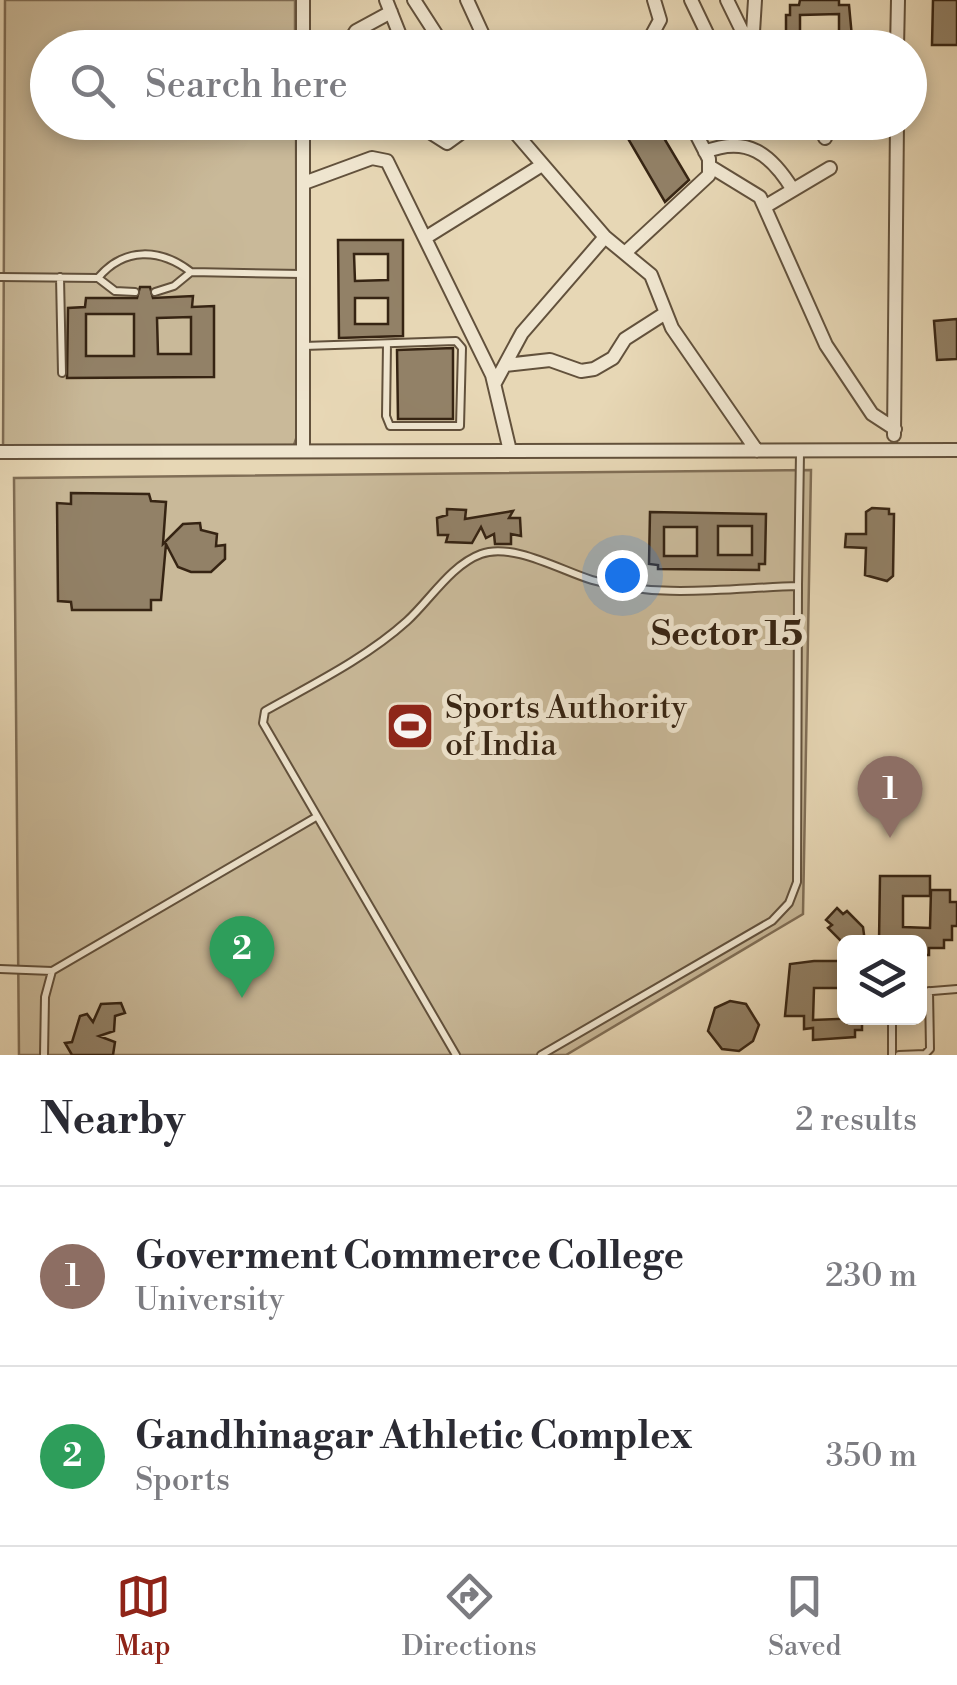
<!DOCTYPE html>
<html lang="en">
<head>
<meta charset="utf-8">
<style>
	body { margin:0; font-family:"Libre Bodoni",serif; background:#f7f7f7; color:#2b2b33 }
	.controls { position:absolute; right:30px; bottom:30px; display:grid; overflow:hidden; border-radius:15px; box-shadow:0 5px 15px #0003 }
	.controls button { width:90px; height:90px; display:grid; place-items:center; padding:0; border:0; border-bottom:2px solid #e1e1e2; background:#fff; color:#2b2b33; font:50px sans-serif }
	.you { position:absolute; left:622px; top:575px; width:35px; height:35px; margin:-25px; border:8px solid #fff; border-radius:50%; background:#1a73e8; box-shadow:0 0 0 15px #1a73e833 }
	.badge { display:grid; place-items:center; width:65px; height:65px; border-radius:50%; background:#8f2418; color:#fff; font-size:32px; font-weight:700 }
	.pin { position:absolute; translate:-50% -82px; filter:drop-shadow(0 2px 5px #0008) }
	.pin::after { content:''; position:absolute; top:52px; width:35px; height:30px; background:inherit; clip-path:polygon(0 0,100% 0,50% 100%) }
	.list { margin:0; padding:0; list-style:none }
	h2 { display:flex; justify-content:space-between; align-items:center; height:130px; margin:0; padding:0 40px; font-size:42px }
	h2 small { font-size:32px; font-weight:400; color:#7c7c81 }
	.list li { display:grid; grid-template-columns:65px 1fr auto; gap:30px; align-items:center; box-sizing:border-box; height:180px; padding:0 40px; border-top:2px solid #e1e1e2 }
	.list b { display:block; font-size:38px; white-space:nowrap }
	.list p { margin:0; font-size:32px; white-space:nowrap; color:#7c7c81 }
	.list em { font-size:32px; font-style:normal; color:#7c7c81 }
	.icon { flex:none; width:55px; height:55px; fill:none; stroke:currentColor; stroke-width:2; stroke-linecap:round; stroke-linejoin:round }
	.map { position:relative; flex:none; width:957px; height:1055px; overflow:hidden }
	.search { position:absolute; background:#fff; box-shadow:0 5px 15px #0003; left:30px; right:30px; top:30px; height:110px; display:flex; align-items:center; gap:25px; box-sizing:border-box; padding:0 35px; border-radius:55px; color:#7c7c81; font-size:38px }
	.sheet { height:490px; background:#fff }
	nav { display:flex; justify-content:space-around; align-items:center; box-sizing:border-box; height:140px; border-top:2px solid #e1e1e2; background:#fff; font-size:28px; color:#7c7c81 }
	nav a { display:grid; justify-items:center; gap:5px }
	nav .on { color:#8f2418 }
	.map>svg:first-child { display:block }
	.green { fill:#c9b999; stroke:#806e56; stroke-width:2.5 }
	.building { fill:#928167; stroke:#362413; stroke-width:2.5; fill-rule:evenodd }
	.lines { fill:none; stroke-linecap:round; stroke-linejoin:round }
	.service-casing { stroke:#62513c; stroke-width:10 }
	.minor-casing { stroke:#62513c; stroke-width:16 }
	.service { stroke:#efe5cf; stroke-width:6 }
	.minor { stroke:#efe5cf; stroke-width:12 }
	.labels { text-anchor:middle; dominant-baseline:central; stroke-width:10; stroke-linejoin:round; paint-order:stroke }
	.poi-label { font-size:32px; fill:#362413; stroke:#efe5cf; text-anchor:start }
	.neighbourhood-label { font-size:35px; font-weight:bold; fill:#362413; stroke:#efe5cf }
</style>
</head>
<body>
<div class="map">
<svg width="957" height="1055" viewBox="0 0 957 1055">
	<rect width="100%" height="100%" fill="#e7d7b5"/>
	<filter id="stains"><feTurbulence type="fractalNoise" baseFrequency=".002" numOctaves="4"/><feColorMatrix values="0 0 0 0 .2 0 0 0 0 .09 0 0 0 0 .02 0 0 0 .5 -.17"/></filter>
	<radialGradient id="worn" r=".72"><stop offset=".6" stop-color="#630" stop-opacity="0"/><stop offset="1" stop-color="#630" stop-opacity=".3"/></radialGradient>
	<path class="green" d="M5,0H295V47L48,48V122L296,123L297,436L291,454H3Z
		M811,470L803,914L566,1055H19L14,478Z"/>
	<path class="building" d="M800,0H839V5H849L853,48H839V14L800,15V48H786V15H790V5H799Z
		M933,0H957V45H932Z
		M612,122H643L646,128L655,123L689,180L665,202L626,135L622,138Z
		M338,240H403V336L339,338ZM354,254H388V280L355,281ZM355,298H388V324H355Z
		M140,287H150L153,298L193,296L192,307L214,306V377L67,378L68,308L85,307L86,298H137ZM86,314H134V356H86ZM191,317V354H158L157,318Z
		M957,319V359L937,360L934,321Z
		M453,348V419H398L397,350Z
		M71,493L149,494L151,501L166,502L163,544L183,524L200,523L201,530L217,534L216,546L225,545V559L211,572H191L178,567L166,544L161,600H151V610H72L71,602L58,601L57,503L71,504Z
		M872,508L889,509V514H894L893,576L887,581L865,575L866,548L845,547L846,534H866V512Z
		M447,509L466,510L465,519L513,511L509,518H520L521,536L511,534V544H495L494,534L486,538L481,527L472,543L446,542L448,535H438L437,518L447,515Z
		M650,512L766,514L765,564H759V570L658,569V565L649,564ZM718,526H752V555H718ZM664,527H697V556H664Z
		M880,876H930V896H903V927L930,928L931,890H950V902H957V926H952V940H944V948H929V955H920V942H879Z
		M837,908L843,914L847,911L863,927L865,942H842L828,928L832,925L826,920Z
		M814,961H844V988H814L813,1020L862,1018V1030H855V1037L813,1040V1028L804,1029V1016H785L790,964Z
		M730,1001L746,1004L759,1025L753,1041L739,1051L722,1049L708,1031L715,1008Z
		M121,1003L125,1013L115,1016L114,1031L99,1036L115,1042L113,1055H72L65,1043L72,1042L80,1016L87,1014L93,1022L101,1004Z"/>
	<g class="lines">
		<g class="service-casing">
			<path id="service" d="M0,277L98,278L115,291L135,292
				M60,277L62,373
				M98,278C124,247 160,248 191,272
				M155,292L174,286L191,272L302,274
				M304,346L456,341L462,348L460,426H390L386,416L387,344
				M798,586L800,453
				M0,969L52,971
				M920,992L957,989
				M892,1018V1055
				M44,1055L45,997L52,971L316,817
				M456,1055L263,723L265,711C313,684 366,658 407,621C430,600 451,565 481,554C512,542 562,571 592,580C658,599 730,588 798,586L797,882L789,903L772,921L541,1055
				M899,1055L925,1054L930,1049L929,991"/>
		</g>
		<g class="minor-casing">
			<path id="minor" d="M386,0L405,48
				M414,0L445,48
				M467,0L489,48
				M691,0L714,48
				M727,0L747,41
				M303,48V0
				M354,48L351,39L356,31L391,12
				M650,48L648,42L660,20L654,0
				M737,48L753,32L755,0
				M897,48L898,0
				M414,122L447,143L476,122
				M506,122L605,237L651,275L672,328L757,451
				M819,122L825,138
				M705,152C747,135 771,154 793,190
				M711,167L760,197L826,345L872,414L895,429
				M304,183L372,158L387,161L492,375L510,451
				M766,206L830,168
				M425,238L542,165
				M626,252L709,175V159L690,122
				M505,365L550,360L581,371L594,369L613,358L625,339L664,314
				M495,383L522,333L605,237
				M894,435L897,122
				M303,451V122
				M0,452L957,450"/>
		</g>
		<use href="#service" class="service"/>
		<use href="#minor" class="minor"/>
	</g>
	<defs>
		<g id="stadium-square" transform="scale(2.5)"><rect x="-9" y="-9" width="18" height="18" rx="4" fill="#8f2418" stroke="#efe5cf"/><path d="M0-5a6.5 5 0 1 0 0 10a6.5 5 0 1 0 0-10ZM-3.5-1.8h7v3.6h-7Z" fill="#fff"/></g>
	</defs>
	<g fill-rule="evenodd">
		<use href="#stadium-square" x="410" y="726"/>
	</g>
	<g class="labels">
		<g class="poi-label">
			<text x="445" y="708">Sports Authority<tspan x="445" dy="37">of India</tspan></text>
		</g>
		<g class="neighbourhood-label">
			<text x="727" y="634">Sector 15</text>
		</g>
	</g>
	<rect width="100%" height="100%" filter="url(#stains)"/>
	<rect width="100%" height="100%" fill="url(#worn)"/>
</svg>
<div class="controls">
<button><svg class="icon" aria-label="layers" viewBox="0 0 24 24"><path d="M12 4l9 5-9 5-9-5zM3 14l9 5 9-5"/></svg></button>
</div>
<div class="you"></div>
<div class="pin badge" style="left:890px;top:838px;background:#8d6e63">1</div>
<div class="pin badge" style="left:242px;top:998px;background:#2e9e5b">2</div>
<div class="search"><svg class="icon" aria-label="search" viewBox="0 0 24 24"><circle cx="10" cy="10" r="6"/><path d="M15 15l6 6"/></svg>Search here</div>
</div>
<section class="sheet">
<h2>Nearby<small>2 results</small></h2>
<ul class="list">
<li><span class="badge" style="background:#8d6e63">1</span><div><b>Goverment Commerce College</b><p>University</p></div><em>230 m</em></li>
<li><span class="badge" style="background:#2e9e5b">2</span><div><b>Gandhinagar Athletic Complex</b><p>Sports</p></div><em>350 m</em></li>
</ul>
</section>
<nav>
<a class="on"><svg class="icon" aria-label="map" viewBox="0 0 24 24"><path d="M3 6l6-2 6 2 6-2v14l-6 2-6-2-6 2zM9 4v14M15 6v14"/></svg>Map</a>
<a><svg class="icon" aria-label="directions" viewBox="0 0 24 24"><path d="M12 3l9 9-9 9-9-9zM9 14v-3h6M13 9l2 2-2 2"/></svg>Directions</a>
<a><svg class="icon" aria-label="saved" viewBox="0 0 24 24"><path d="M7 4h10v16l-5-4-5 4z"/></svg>Saved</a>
</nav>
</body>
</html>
